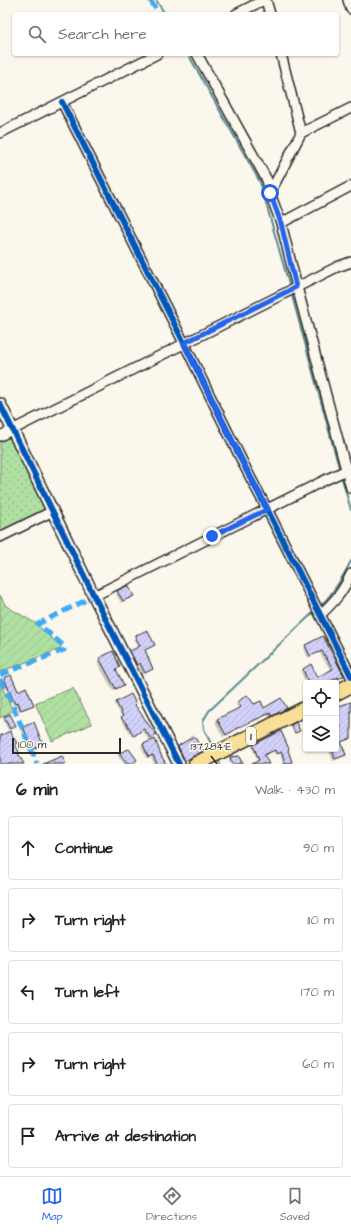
<!DOCTYPE html>
<html lang="en">
<head>
<meta charset="utf-8">
<style>
	body { margin:0; font-family:"Architects Daughter",sans-serif; background:#f6f6f6; color:#222 }
	.controls { position:absolute; right:12px; bottom:12px; display:grid; overflow:hidden; border-radius:4px; box-shadow:0 1px 3px #0004 }
	.controls button { width:36px; height:36px; display:grid; place-items:center; padding:0; border:0; border-bottom:1px solid #e0e0e0; background:#fff; color:#222; font:20px sans-serif }
	.scale { position:absolute; left:12px; bottom:10px; width:109px; box-sizing:border-box; padding-left:4px; border:2px solid #2b2b2b; border-top:0; font-size:11px; line-height:14px; white-space:nowrap; color:#2b2b2b; -webkit-text-stroke:3px #fbf7ec; paint-order:stroke }
	.stop { position:absolute; width:12px; height:12px; margin:-9px; border:3px solid #2563eb; border-radius:50%; background:#fff }
	.stop.end { background:#2563eb; border-color:#fff; box-shadow:0 1px 4px #0008 }
	.list { margin:0; padding:0; list-style:none }
	h2 { display:flex; justify-content:space-between; align-items:center; height:52px; margin:0; padding:0 16px; font-size:17px }
	h2 small { font-size:13px; font-weight:400; color:#767676 }
	.list li { display:grid; grid-template-columns:26px 1fr auto; gap:12px; align-items:center; box-sizing:border-box; height:64px; margin:0 8px 8px; padding:0 8px; border:1px solid #e0e0e0; border-radius:4px }
	.list b { display:block; font-size:15px; white-space:nowrap }
	.list em { font-size:13px; font-style:normal; color:#767676 }
	.icon { flex:none; width:22px; height:22px; fill:none; stroke:currentColor; stroke-width:2; stroke-linecap:round; stroke-linejoin:round }
	.map { position:relative; flex:none; width:351px; height:764px; overflow:hidden }
	.search { position:absolute; background:#fff; box-shadow:0 1px 3px #0004; left:12px; right:12px; top:12px; height:44px; display:flex; align-items:center; gap:10px; box-sizing:border-box; padding:0 14px; border-radius:4px; color:#767676; font-size:15px }
	.sheet { height:412px; background:#fff }
	nav { display:flex; justify-content:space-around; align-items:center; box-sizing:border-box; height:56px; border-top:1px solid #e0e0e0; background:#fff; font-size:11px; color:#767676 }
	nav a { display:grid; justify-items:center; gap:2px }
	nav .on { color:#2563eb }
	.map>svg:first-child { display:block }
	.grass { fill:url(#grass-dots); stroke:#6d8666 }
	.garden { fill:url(#garden-furrows); stroke:#6d8666 }
	.shadow { fill:#0003 }
	.lines { fill:none; stroke-linecap:round; stroke-linejoin:round }
	.stream { stroke:#5a8a8f; stroke-width:2 }
	.building { fill:url(#building-hatch); stroke:#2b2b2b }
	.minor-casing { stroke:#2b2b2b; stroke-width:12 }
	.tertiary-casing { stroke:#2b2b2b; stroke-width:14 }
	.primary-casing { stroke:#2b2b2b; stroke-width:17 }
	.minor { stroke:#fbf7ec; stroke-width:9 }
	.tertiary { stroke:#fbf7ec; stroke-width:11 }
	.primary { stroke:#f9df96; stroke-width:14 }
	.quiet { stroke:#3fa9f5; stroke-width:5; stroke-dasharray:10 5; stroke-linecap:butt }
	.cycleway-casing { stroke:#fbf7ec; stroke-width:8 }
	.cycleway { stroke:#0057b8; stroke-width:6 }
	.route { stroke:#2563eb; stroke-width:5 }
	.ticks { fill:none; stroke:#2b2b2b; stroke-width:1.5 }
	.labels { text-anchor:middle; dominant-baseline:central; stroke-width:3; stroke-linejoin:round; paint-order:stroke }
	.shield { fill:#fbf7ec; stroke:#696865; stroke-width:1 }
	.shield-label { font-size:11px; font-weight:bold; fill:#2b2b2b }
	.ticks-label { font-size:10px; text-anchor:middle; fill:#2b2b2b; stroke:#fbf7ec; stroke-width:3; stroke-linejoin:round; paint-order:stroke }
</style>
</head>
<body>
<div class="map">
<svg width="351" height="764" viewBox="0 0 351 764">
	<defs>
		<pattern id="grass-dots" width="8" height="8" patternUnits="userSpaceOnUse"><rect width="8" height="8" fill="#afe0a1"/><path d="M2 2h.1M6 6h.1" fill="none" stroke="#97c08b" stroke-width="1.8" stroke-linecap="round"/></pattern>
		<pattern id="garden-furrows" width="10" height="10" patternUnits="userSpaceOnUse"><rect width="10" height="10" fill="#afe0a1"/><path d="M-1 1l2-2M0 10L10 0M9 11l2-2" fill="none" stroke="#97c08b"/></pattern>
		<pattern id="building-hatch" width="6" height="6" patternUnits="userSpaceOnUse"><rect width="6" height="6" fill="#d2d1fa"/><path d="M-1 1l2-2M0 6l6-6M5 7l2-2" fill="none" stroke="#b4b4d6"/></pattern>
	</defs>
	<rect width="100%" height="100%" fill="#fbf7ec"/>
	<filter id="ink" filterUnits="userSpaceOnUse"><feTurbulence type="fractalNoise" baseFrequency=".025" numOctaves="2"/><feDisplacementMap in="SourceGraphic" scale="8" xChannelSelector="R" yChannelSelector="G"/><feConvolveMatrix kernelMatrix="1 2 1 2 8 2 1 2 1" color-interpolation-filters="sRGB"/></filter>
	<g filter="url(#ink)">
		<path class="grass" d="M9,435L46,512L0,534V440Z"/>
		<path class="garden" d="M0,595L6,606L35,623L61,646L60,649L0,672Z
			M0,683L13,711L0,718Z
			M73,688L92,724L52,741L35,703Z"/>
		<path class="shadow" d="M118,592L131,597L121,603L116,594Z
			M147,631L154,645L144,651L152,669L142,675L138,665L134,666L128,655L138,648L133,639Z
			M323,638L343,676L336,681L335,679L328,683H306V684L301,672L303,669L310,666L317,678L331,671L319,652L308,658L304,648L306,646Z
			M100,659L119,667L116,670L123,685L120,687L113,691L97,662Z
			M10,676L17,692L33,705L31,706L19,711L16,703L13,705L2,681Z
			M117,702L154,737L149,740L142,730L132,737L129,733L130,732L125,726V725L121,720L122,718L115,704Z
			M238,703L254,705L264,710L286,708L269,718L268,715L233,731L223,737L215,722L239,709L236,705Z
			M351,703V739L340,743L344,755L342,757L333,761L328,749H336V731L338,730L336,725V708Z
			M5,718L14,726L13,728L8,730L3,720Z
			M24,727L42,745L39,748L30,752L21,730Z
			M280,733L291,762L288,764H283L280,753L275,755L273,751L263,755L268,764H255L258,762L252,747Z
			M193,737L198,754L182,763L175,750Z
			M143,744L165,764H154L151,757L146,758L141,746Z
			M129,750L132,764H124L117,755Z
			M230,758L240,761L243,760L244,764H230L229,759Z"/>
		<g class="lines">
			<path class="stream" d="M156,0L165,14
				M188,54L260,182L290,288
				M291,292L340,471
				M341,475L351,510
				M319,607C333,595 343,577 351,561
				M214,750L204,729L203,721L209,711L316,610
				M218,759L220,764"/>
		</g>
		<path class="building" d="M128,585L134,596L123,601L117,591Z
			M147,630L155,645L145,650L153,669L145,673L140,663L137,665L130,651L140,646L135,636Z
			M323,636L344,676L338,679V677L327,683H306L308,682L303,669L311,664L317,677L333,669L322,651L310,656L305,645Z
			M113,651L120,667L116,669L124,685L116,689L99,658Z
			M11,675L18,691L26,687L34,705L21,710L18,702L15,704L4,678Z
			M131,694L136,704L135,705L156,735L151,739L144,729L134,736L130,730H131L126,723L121,718L123,716L116,702Z
			M247,695L254,704L261,701L264,708L281,698L287,708L272,716L270,713L235,729V730L226,735L217,719L241,707L237,702Z
			M351,702V738L341,742L346,755L335,759L332,749H336V730L341,728L336,716V707Z
			M10,714L16,726L10,729L4,717Z
			M34,722L43,745L33,749L23,727Z
			M296,722L300,731L295,733L291,725Z
			M10,731L17,743L15,744L19,752L18,753L24,764H0V736Z
			M281,731L289,749L288,750L292,762L285,764L282,752L277,754L275,750L264,755L269,764H252L259,760L253,745Z
			M194,736L203,751L185,761L178,746Z
			M155,739L161,755L166,764H157L153,755L148,757L143,744Z
			M129,749L137,760L132,764H127L119,753Z
			M62,756L66,764H43Z
			M239,756L242,764H232L230,757Z"/>
		<g class="lines">
			<g class="minor-casing">
				<path id="minor" d="M266,0L270,14
					M348,0L351,9
					M236,14L264,0
					M197,54L267,180L270,193L301,133
					M281,54L301,133L351,108
					M62,102L184,343L246,469L267,509L351,676
					M0,133L157,54
					M270,193L281,223L351,186
					M281,223L297,287L351,488
					M0,436L337,267L351,262
					M0,537L53,511
					M94,596L325,480L351,468
					M320,615C334,602 343,592 351,574"/>
			</g>
			<g class="tertiary-casing">
				<path id="tertiary" d="M0,404L94,596L179,764"/>
			</g>
			<g class="primary-casing">
				<path id="primary" d="M336,693L351,685
					M196,764L306,708"/>
			</g>
			<use href="#minor" class="minor"/>
			<use href="#tertiary" class="tertiary"/>
			<use href="#primary" class="primary"/>
			<path class="quiet" d="M150,0L159,14
				M0,675L64,650L65,647L38,624L94,596
				M0,679L9,696L37,764"/>
			<g class="cycleway-casing">
				<path id="cycleway" d="M62,102L184,343L246,469L267,509L351,676
					M0,404L94,596L179,764"/>
			</g>
			<use href="#cycleway" class="cycleway"/>
		</g>
	</g>
	<g class="lines" filter="url(#ink)">
		<path class="route" d="M212,536L268,509L246,469L184,343L296,287L281,223L270,193"/>
	</g>
	<path class="ticks" d="M211,756L217,764"/>
	<g class="labels">
		<rect class="shield" x="246" y="727" width="10" height="18" rx="3"/>
		<g class="shield-label">
			<text x="251" y="736">1</text>
		</g>
	</g>
	<g class="ticks-label">
		<text x="211" y="750">137.284°E</text>
	</g>
</svg>
<div class="controls">
<button><svg class="icon" aria-label="locate" viewBox="0 0 24 24"><circle cx="12" cy="12" r="6"/><path d="M12 2v4M12 18v4M2 12h4M18 12h4"/></svg></button>
<button><svg class="icon" aria-label="layers" viewBox="0 0 24 24"><path d="M12 4l9 5-9 5-9-5zM3 14l9 5 9-5"/></svg></button>
</div>
<div class="scale">100 m</div>
<div class="stop" style="left:270px;top:193px"></div>
<div class="stop end" style="left:212px;top:536px"></div>
<div class="search"><svg class="icon" aria-label="search" viewBox="0 0 24 24"><circle cx="10" cy="10" r="6"/><path d="M15 15l6 6"/></svg>Search here</div>
</div>
<section class="sheet">
<h2>6 min<small>Walk · 430 m</small></h2>
<ul class="list">
<li><svg class="icon" aria-label="ahead" viewBox="0 0 24 24"><path d="M12 20V5M6 11l6-6 6 6"/></svg><div><b>Continue</b></div><em>90 m</em></li>
<li><svg class="icon" aria-label="right" viewBox="0 0 24 24"><path d="M7 20v-9h11M14 6l5 5-5 5"/></svg><div><b>Turn right</b></div><em>110 m</em></li>
<li><svg class="icon" aria-label="left" viewBox="0 0 24 24"><path d="M17 20v-9H6M10 6l-5 5 5 5"/></svg><div><b>Turn left</b></div><em>170 m</em></li>
<li><svg class="icon" aria-label="right" viewBox="0 0 24 24"><path d="M7 20v-9h11M14 6l5 5-5 5"/></svg><div><b>Turn right</b></div><em>60 m</em></li>
<li><svg class="icon" aria-label="arrive" viewBox="0 0 24 24"><path d="M6 21V4h12l-3 4 3 4H6"/></svg><div><b>Arrive at destination</b></div></li>
</ul>
</section>
<nav>
<a class="on"><svg class="icon" aria-label="map" viewBox="0 0 24 24"><path d="M3 6l6-2 6 2 6-2v14l-6 2-6-2-6 2zM9 4v14M15 6v14"/></svg>Map</a>
<a><svg class="icon" aria-label="directions" viewBox="0 0 24 24"><path d="M12 3l9 9-9 9-9-9zM9 14v-3h6M13 9l2 2-2 2"/></svg>Directions</a>
<a><svg class="icon" aria-label="saved" viewBox="0 0 24 24"><path d="M7 4h10v16l-5-4-5 4z"/></svg>Saved</a>
</nav>
</body>
</html>
